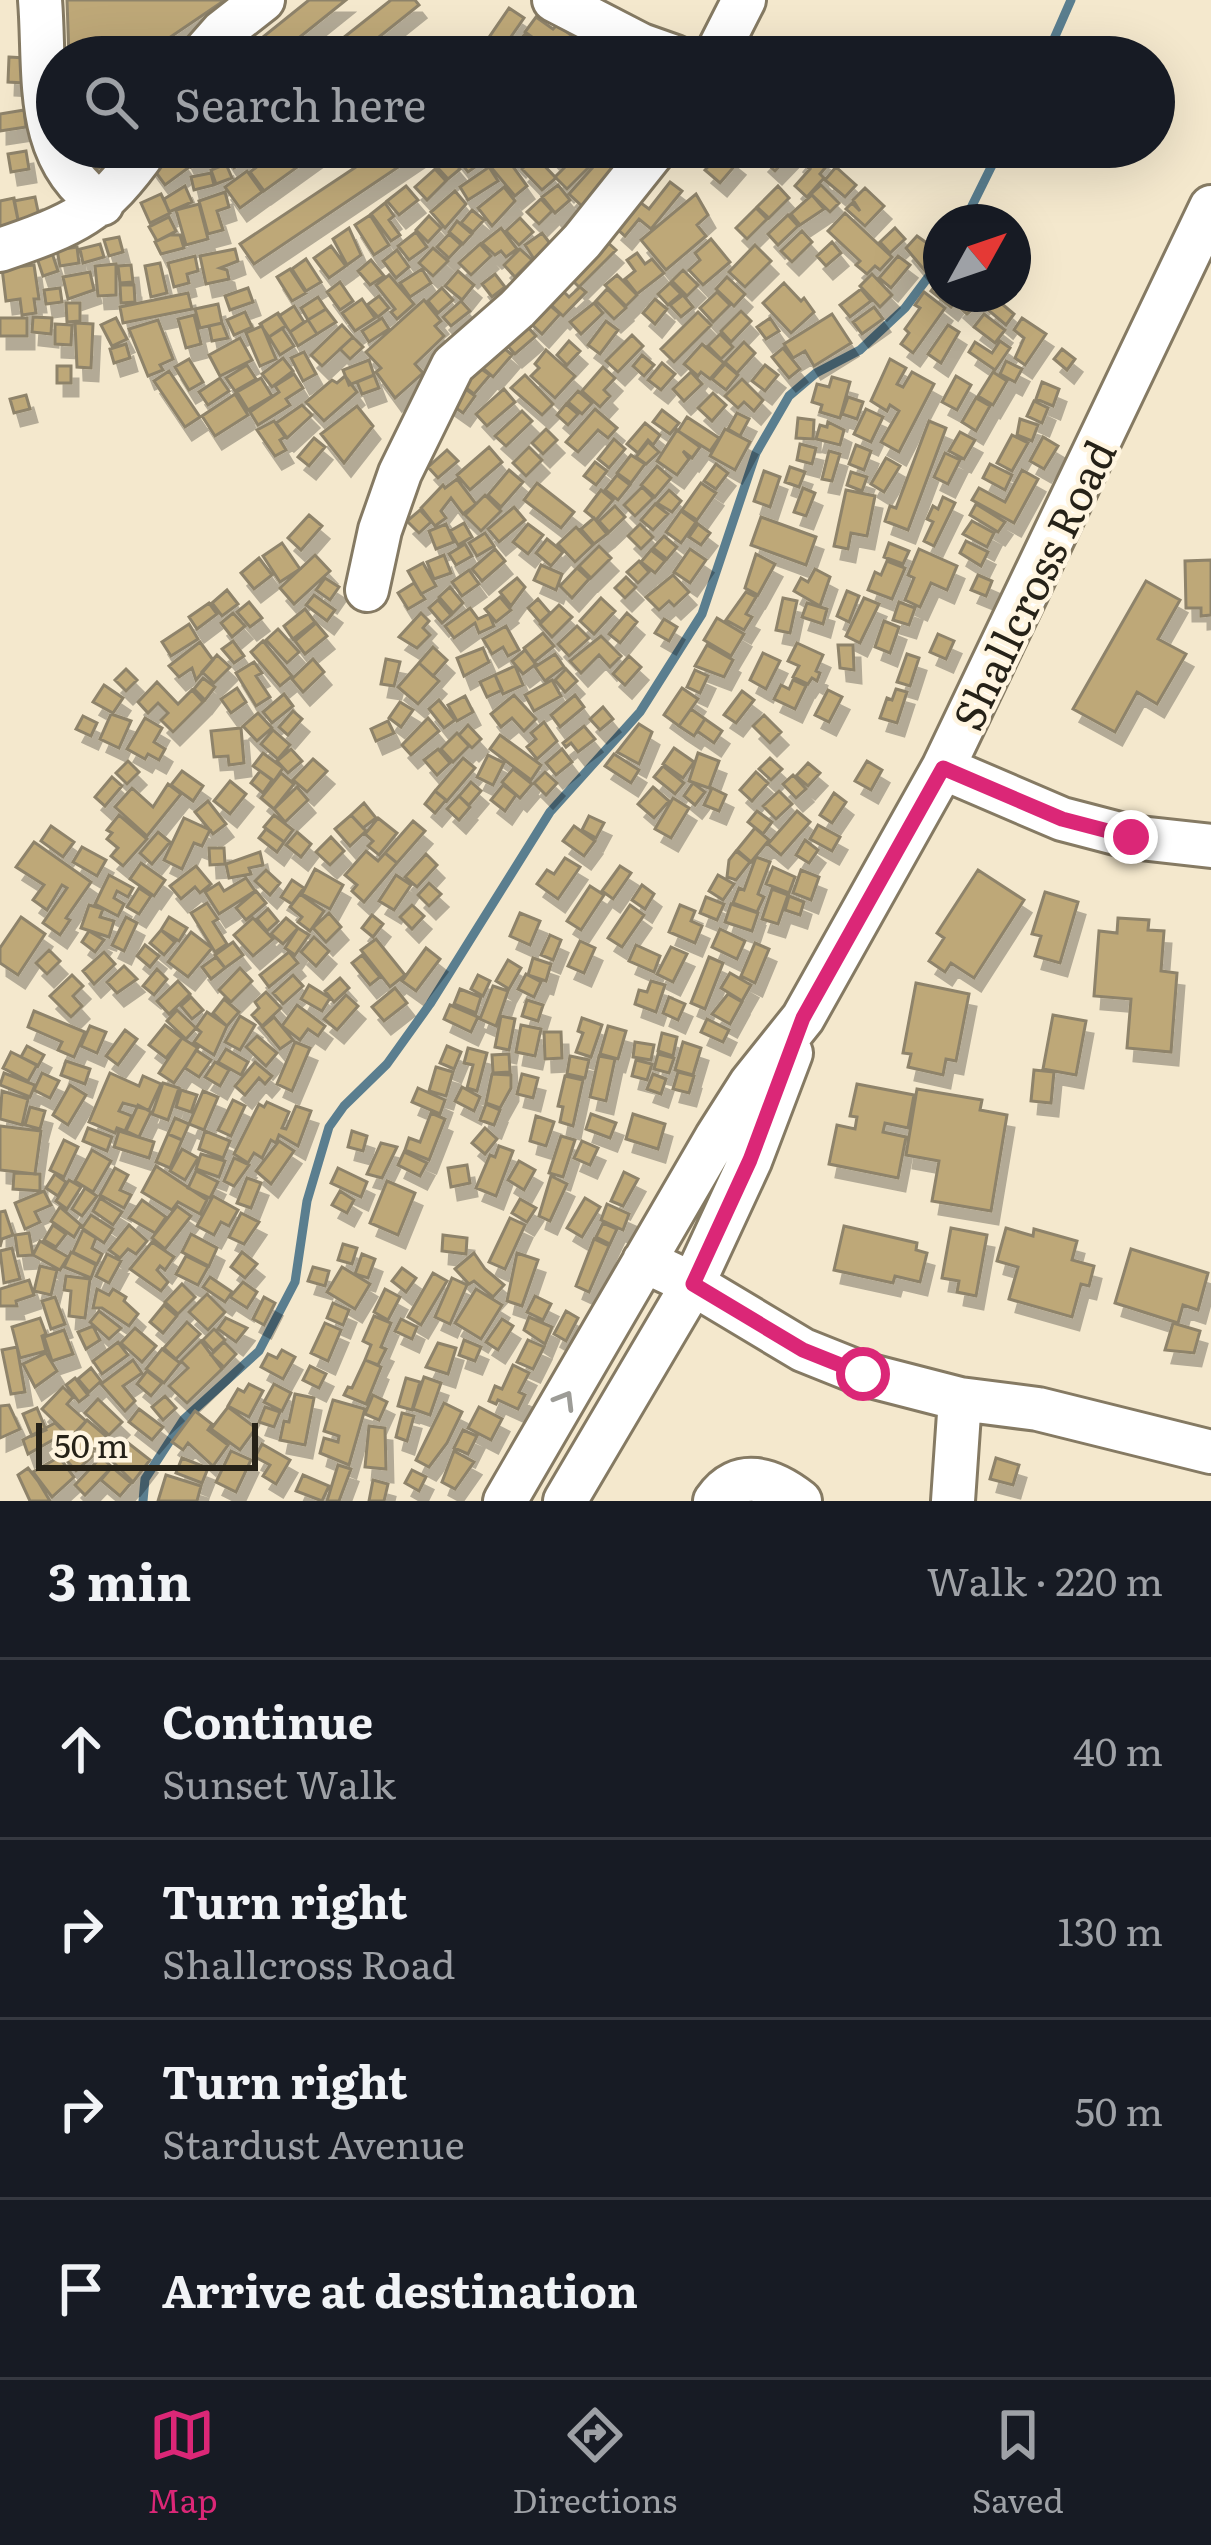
<!DOCTYPE html>
<html lang="en">
<head>
<meta charset="utf-8">
<style>
	body { margin:0; font-family:Literata,serif; background:#242831; color:#f1f3f6 }
	.compass { position:absolute; left:923px; top:204px; width:108px; height:108px; border-radius:50%; background:#171b24; box-shadow:0 12px 48px #0002; rotate:50deg }
	.scale { position:absolute; left:36px; bottom:30px; width:222px; box-sizing:border-box; padding-left:12px; border:6px solid #262218; border-top:0; font-size:33px; line-height:42px; white-space:nowrap; color:#262218; -webkit-text-stroke:9px #fff5e0; paint-order:stroke }
	.stop { position:absolute; width:36px; height:36px; margin:-27px; border:9px solid #db2777; border-radius:50%; background:#fff }
	.stop.end { background:#db2777; border-color:#fff; box-shadow:0 3px 12px #0008 }
	.list { margin:0; padding:0; list-style:none }
	h2 { display:flex; justify-content:space-between; align-items:center; height:156px; margin:0; padding:0 48px; font-size:51px }
	h2 small { font-size:39px; font-weight:400; color:#9ea1a6 }
	.list li { display:grid; grid-template-columns:78px 1fr auto; gap:36px; align-items:center; box-sizing:border-box; height:180px; padding:0 48px; border-top:3px solid #363941 }
	.list b { display:block; font-size:45px; white-space:nowrap }
	.list p { margin:0; font-size:39px; white-space:nowrap; color:#9ea1a6 }
	.list em { font-size:39px; font-style:normal; color:#9ea1a6 }
	.icon { flex:none; width:66px; height:66px; fill:none; stroke:currentColor; stroke-width:2; stroke-linecap:round; stroke-linejoin:round }
	.map { position:relative; flex:none; width:1211px; height:1501px; overflow:hidden }
	.search { position:absolute; background:#171b24; box-shadow:0 12px 48px #0002; left:36px; right:36px; top:36px; height:132px; display:flex; align-items:center; gap:30px; box-sizing:border-box; padding:0 42px; border-radius:66px; color:#9ea1a6; font-size:45px }
	.sheet { height:876px; background:#171b24 }
	nav { display:flex; justify-content:space-around; align-items:center; box-sizing:border-box; height:168px; border-top:3px solid #363941; background:#171b24; font-size:33px; color:#9ea1a6 }
	nav a { display:grid; justify-items:center; gap:6px }
	nav .on { color:#db2777 }
	.map>svg:first-child { display:block }
	.lines { fill:none; stroke-linecap:round; stroke-linejoin:round }
	.stream { stroke:#5a7e8f; stroke-width:9 }
	.building { fill:#bea878; stroke:#8e836b; stroke-width:3; filter:url(#shadow) }
	.minor-casing { stroke:#857a63; stroke-width:48 }
	.minor { stroke:#fff; stroke-width:42 }
	.oneway { stroke:#9d9c97 }
	.route { stroke:#db2777; stroke-width:15 }
	.labels { text-anchor:middle; dominant-baseline:central; stroke-width:9; stroke-linejoin:round; paint-order:stroke }
	.street-label { font-size:42px; fill:#262218; stroke:#fff5e0 }
</style>
</head>
<body>
<div class="map">
<svg width="1211" height="1501" viewBox="0 0 1211 1501">
	<defs>
		<filter id="shadow"><feDropShadow dx="7" dy="13" stdDeviation="0" flood-color="#0004"/></filter>
	</defs>
	<rect width="100%" height="100%" fill="#f4e8cd"/>
	<g class="lines">
		<path class="stream" d="M1046,57L1071,0
			M964,222L1001,147
			M143,1501L145,1479L184,1419L259,1351L295,1282L307,1201L329,1127L344,1106L387,1064L430,1004L550,812L640,712L702,614L756,453L789,396L816,373L860,350L905,308L941,260"/>
	</g>
	<path class="building" d="M67,0H225L141,57H69Z
		M309,0H346L275,57H238Z
		M391,0H415L419,5L354,57H319Z
		M509,8L524,18L497,57H486L479,52Z
		M536,17L553,29L557,25L571,35L557,55L525,32Z
		M581,32L599,45L591,57L573,45Z
		M525,34L549,54L546,57H527L514,46Z
		M9,57L25,58L24,83L8,82Z
		M24,110L26,127L0,131V114Z
		M71,147H90L93,153L111,147L118,157L88,174Z
		M163,147H173L188,168L165,185L147,160Z
		M198,147H203L208,159L191,167L184,153Z
		M220,147H267L234,168Z
		M283,147H325L264,191L250,172Z
		M386,147H428L254,264L240,244Z
		M454,147H475L485,160L468,172L454,154L458,152Z
		M512,147H537L519,164L507,152Z
		M544,147H565L576,158L586,149L596,160L567,189L555,177L564,168Z
		M620,147L633,149L582,206L569,194L602,157L607,162Z
		M774,147H798L775,171L762,159Z
		M807,147L830,162L820,174L824,178L807,197L795,186L810,169L797,159Z
		M723,150L738,162L720,183L705,170Z
		M26,151L29,169L11,172L8,154Z
		M504,154L527,186L515,196L490,166Z
		M449,156L460,169L448,179L437,167Z
		M535,156L556,178L542,190L522,169Z
		M226,164L232,178L216,184L211,170Z
		M489,167L498,181L468,200L460,187Z
		M836,167L856,185L845,197L825,180Z
		M435,169L446,181L427,200L415,187Z
		M247,171L262,192L240,208L225,187Z
		M211,173L214,185L194,190L191,177Z
		M670,182L682,191L651,229L639,219L625,236L615,227L637,200L649,209Z
		M558,185L570,200L555,213L542,197Z
		M821,185L839,203L830,212L811,194Z
		M185,186L192,202L169,212L164,199Z
		M406,186L418,200L399,215L387,201Z
		M778,186L789,198L769,218L757,207Z
		M504,187L515,201L492,226L478,208Z
		M865,188L884,206L865,226L846,209L852,203L860,211L853,200Z
		M455,191L466,204L445,228L431,212Z
		M225,192L229,207L217,211L223,230L208,234L199,201Z
		M161,194L170,213L150,223L141,203Z
		M696,194L708,215L697,225L706,236L666,270L641,240Z
		M812,195L824,209L800,225L791,214Z
		M35,197L39,216L18,220L14,201Z
		M14,198L19,225L0,229V201Z
		M541,199L552,211L539,224L527,212Z
		M385,203L394,216L389,220L400,235L391,241L371,214Z
		M199,204L208,239L186,245L176,210Z
		M756,208L767,219L747,239L736,228Z
		M472,210L484,220L473,232L461,223Z
		M845,213L892,257L880,270L875,266L867,274L856,265L860,261L828,231Z
		M370,215L389,245L374,255L355,225Z
		M788,215L798,226L778,245L768,234Z
		M429,216L441,228L428,242L416,230Z
		M169,217L176,231L157,241L149,227Z
		M520,218L533,232L519,245L506,231Z
		M457,221L472,234L463,244L449,232Z
		M349,228L361,255L347,265L333,239Z
		M501,228L517,249L506,257L501,251L495,255L482,243Z
		M895,228L905,239L890,253L880,242Z
		M802,231L812,242L792,262L781,251Z
		M416,232L427,247L409,260L398,246Z
		M542,233L552,246L534,259L525,245Z
		M449,234L461,245L449,258L437,247Z
		M170,235H180L184,248L161,254L155,242Z
		M917,236L941,253L926,272L906,248Z
		M119,237L123,252L109,256L104,240Z
		M711,239L730,262L703,285L689,270L700,260L695,253Z
		M605,240L616,250L579,287L569,277Z
		M832,242L841,253L826,266L817,256Z
		M100,244L104,257L83,263L80,249Z
		M480,244L491,256L471,275L459,263Z
		M755,245L771,261L745,287L729,272Z
		M331,246L346,266L329,278L314,258Z
		M50,247L58,271L43,276L35,252Z
		M77,247L79,263L60,266L57,250Z
		M433,248L448,261L433,276L419,263Z
		M235,249L238,261L220,268L227,270L229,279L206,284L200,256Z
		M520,249L532,260L515,277L504,265Z
		M397,250L409,267L396,278L383,261Z
		M637,253L645,264L652,259L664,273L637,294L625,279L635,271L627,260Z
		M195,256L198,271L187,274L189,283L174,287L168,263Z
		M898,256L910,265L891,288L879,278Z
		M14,258L15,267L34,265L39,299H34L36,313L22,315L20,299L6,301L1,260Z
		M306,259L321,282L306,291L292,269Z
		M371,260L384,276L370,285L358,271Z
		M160,263L167,293L151,297L145,266Z
		M116,264V295L98,296L95,266Z
		M131,265L133,282L120,283L118,266Z
		M290,269L306,293L292,301L277,277Z
		M422,269L431,283L410,297L400,283Z
		M683,270L698,285L687,296L672,281Z
		M458,271L474,285L462,300L445,286Z
		M90,272L94,290L68,299L63,277Z
		M495,274L505,287L492,297L482,284Z
		M872,274L892,295L880,307L860,286Z
		M389,275L414,304L397,319L391,312L395,309L376,285Z
		M617,275L637,295L626,306L605,285Z
		M727,277L745,294L734,306L716,289Z
		M941,278V294H961L951,307L931,291Z
		M340,282L353,301L340,310L327,292Z
		M670,283L681,294L668,305L658,294Z
		M784,283L801,301L804,298L814,312L791,333L763,303Z
		M120,285H134L135,302L121,303Z
		M580,287L586,292L563,316L547,301L560,288L569,297Z
		M60,288L62,302L46,304L44,290Z
		M248,288L253,302L230,310L225,296Z
		M442,288L453,300L438,313L428,301Z
		M607,289L626,308L614,319L596,301Z
		M861,289L871,301L850,317L840,305Z
		M717,292L730,305L713,322L700,308Z
		M924,292L945,308L913,353L901,344L909,333L905,329L920,308L915,305Z
		M188,293L192,309L123,323L120,307Z
		M967,294H986L988,296L967,314L957,305Z
		M683,295L693,307L681,317L670,305Z
		M379,296L389,308L378,317L367,305Z
		M318,297L326,309L308,320L301,308Z
		M995,298L1014,314L1006,325L987,309Z
		M362,299L375,318L355,331L342,313Z
		M655,299L667,309L655,324L643,313Z
		M424,300L441,321L435,326L444,336L415,364L423,373L395,398L376,372L381,368L366,352Z
		M544,300L560,314L542,334L526,319Z
		M461,301L470,311L451,326L443,317Z
		M66,303H80V321L67,322Z
		M594,303L603,313L581,334L570,322Z
		M218,304L222,323L200,328L195,309Z
		M294,306L304,322L290,332L279,316Z
		M874,307L883,319L862,334L853,322Z
		M326,309L336,322L317,334L308,320Z
		M741,311L751,321L731,342L721,331Z
		M245,312L252,327L234,335L227,320Z
		M698,312L711,325L674,362L661,349Z
		M278,313L286,326L269,337L260,324Z
		M832,314L851,343L814,366L805,351L793,358L784,344Z
		M984,314L1005,330L995,343L974,327Z
		M194,315L201,344L186,348L178,319Z
		M33,317L52,318L51,334L32,332Z
		M0,318H27V336H0Z
		M116,318L127,339L112,346L101,325Z
		M382,318L389,329L369,342L362,331Z
		M770,318L779,331L766,339L757,327Z
		M1022,318L1046,334L1025,365L1015,358L1024,338L1014,330Z
		M158,320L173,359L160,365L163,370L148,376L129,329Z
		M308,320L317,334L298,346L290,332Z
		M606,321L618,330L600,354L588,345Z
		M523,322L536,336L515,354L503,341Z
		M75,323L93,324L91,368L77,367Z
		M222,323L228,338L212,341L209,326Z
		M55,324L72,325L71,345L55,344Z
		M342,325L353,337L322,366L311,355Z
		M948,325L959,332L941,363L928,354Z
		M262,326L276,359L260,366L246,333Z
		M282,328L294,346L280,355L269,337Z
		M720,334L733,347L721,359L708,346Z
		M632,335L643,346L618,372L606,361Z
		M353,337L363,347L350,359L340,349Z
		M240,338L252,360L220,376L209,355Z
		M569,341L580,351L567,365L557,355Z
		M1000,341L1010,348L995,370L969,352L975,342L992,353Z
		M744,342L755,353L737,373L725,362Z
		M498,343L512,355L493,377L478,364Z
		M126,344L130,358L114,363L110,349Z
		M702,344L724,363L710,379L701,372L698,376L684,364Z
		M783,348L800,369L789,378L772,357Z
		M1062,349L1075,359L1067,370L1054,359Z
		M546,350L575,376L555,398L531,376L539,368L535,364Z
		M304,352L316,374L303,381L291,358Z
		M642,355L654,365L644,376L633,366Z
		M283,358L293,371L272,387L262,374Z
		M189,359L203,382L189,390L175,367Z
		M890,359L906,368L897,384L903,387L912,372L934,384L899,452L881,442L899,411L890,405L887,411L871,401Z
		M369,360L374,375L349,385L343,370Z
		M1006,361L1022,369L1015,382L1000,374Z
		M662,363L675,374L661,390L648,380Z
		M725,364L738,375L726,390L712,379Z
		M247,365L256,379L235,391L226,378Z
		M765,365L778,375L765,391L752,381Z
		M57,366H71V383H57Z
		M477,366L490,375L474,394L462,385Z
		M603,367L615,378L604,390L610,396L600,407L582,391Z
		M169,371L200,417L185,427L154,381Z
		M691,372L702,384L684,401L673,389Z
		M993,372L1007,381L993,405L978,396Z
		M294,374L303,388L286,399L290,405L258,425L250,412L279,392L275,386Z
		M374,375L379,388L362,394L357,382Z
		M525,375L553,404L542,415L511,388Z
		M345,376L357,392L324,421L306,402L332,380L337,383Z
		M956,376L971,385L957,410L942,402Z
		M832,377L850,382L840,418L820,412L822,405L812,402L817,384L829,387Z
		M220,378L229,391L208,405L199,392Z
		M261,378L272,396L248,410L237,392Z
		M742,379L763,400L754,411L744,402L738,408L725,396Z
		M1042,382L1059,389L1053,406L1036,399Z
		M459,384L475,396L463,413L446,401Z
		M504,389L515,402L487,426L476,414Z
		M578,391L592,403L582,414L568,402Z
		M713,393L726,405L712,421L698,408Z
		M235,394L248,415L215,436L202,416Z
		M26,395L30,409L14,413L10,399Z
		M848,397L863,402L857,419L842,414Z
		M976,398L990,406L976,431L962,422Z
		M1034,401L1048,408L1042,423L1027,416Z
		M566,404L578,414L568,425L557,415Z
		M302,405L312,415L287,438L276,423Z
		M357,406L373,426L344,463L321,434Z
		M595,409L617,428L608,438L598,430L578,452L566,442Z
		M866,409L883,417L871,442L854,434Z
		M662,410L679,423L670,434L653,422Z
		M522,411L532,421L506,446L495,436Z
		M737,413L749,419L740,436L728,429Z
		M687,417L719,438L710,451L678,431Z
		M798,418L814,420L813,439L796,438Z
		M1020,419L1038,425L1032,441L1017,435Z
		M274,421L285,437L280,440L286,450L275,456L257,430Z
		M929,421L946,428L908,530L885,521L890,506L896,508Z
		M828,422L844,430L840,445L816,439L820,425L827,427Z
		M645,423L660,435L653,445L648,440L638,453L627,444Z
		M546,429L557,440L543,454L532,443Z
		M725,429L750,442L735,470L710,456Z
		M677,430L700,447L692,458L683,451L689,459L677,475L657,461Z
		M960,432L975,440L964,459L949,451Z
		M1012,435L1028,443L1012,471L997,463Z
		M1043,437L1058,446L1044,469L1030,461Z
		M314,438L325,447L309,466L298,457Z
		M614,439L625,449L609,468L598,459Z
		M648,442L659,452L646,464L636,457Z
		M800,444L816,448L812,464L797,460Z
		M856,445L871,451L864,470L849,464Z
		M489,447L502,462L470,490L457,475Z
		M529,447L542,460L526,476L513,463Z
		M447,450L458,461L438,478L428,467Z
		M829,451L840,454L832,481L822,479Z
		M945,453L960,460L948,484L934,477Z
		M631,455L645,464L631,483L617,473Z
		M886,458L900,466L884,492L871,484Z
		M595,462L607,471L596,485L584,476Z
		M716,464L728,473L716,489L704,481Z
		M990,464L1012,475L1005,490L983,478Z
		M657,466L671,478L655,497L641,485Z
		M790,467L805,472L799,487L785,482Z
		M509,470L523,482L501,507L488,495Z
		M1022,470L1038,479L1014,523L972,500L979,488L1005,502Z
		M764,471L780,477L770,507L754,501Z
		M851,472L867,477L862,491L847,485Z
		M617,475L630,485L618,500L605,490Z
		M457,479L476,504L463,514L451,498L441,511L446,518L435,526L421,508L443,485L445,488Z
		M537,483L574,512L561,528L524,500Z
		M701,483L716,493L697,520L682,510Z
		M642,487L653,498L635,516L624,505Z
		M803,488L815,493L806,516L794,512Z
		M601,490L613,500L596,520L585,511Z
		M669,490L681,501L672,512L657,503Z
		M846,490L875,496L867,536L851,533L848,549L834,546Z
		M485,495L501,511L481,531L465,515Z
		M943,497L955,503L934,546L924,541L933,522L927,519L933,506L938,509Z
		M655,504L668,514L653,530L641,520Z
		M976,504L1005,522L998,532L970,515Z
		M615,506L625,517L609,532L599,521Z
		M514,507L525,520L499,542L488,529Z
		M420,510L431,522L419,533L407,521Z
		M681,511L696,522L681,543L666,532Z
		M309,515L322,526L301,550L288,538Z
		M761,517L816,537L806,565L751,545Z
		M594,518L607,534L594,544L581,529Z
		M972,521L994,533L987,547L963,534Z
		M464,523L472,537L458,545L450,531Z
		M446,524L454,542L436,549L429,531Z
		M528,524L543,535L528,554L513,542Z
		M640,524L653,537L641,549L628,536Z
		M698,524L710,533L701,545L689,537Z
		M576,527L593,545L575,562L558,544Z
		M485,533L494,546L477,556L469,543Z
		M664,536L677,547L667,559L653,548Z
		M547,539L563,552L551,566L536,553Z
		M966,541L988,552L981,566L960,553Z
		M282,543L300,569L280,582L263,556Z
		M889,543L909,551L903,564L884,557Z
		M465,544L472,556L456,565L449,554Z
		M599,546L611,558L591,578L579,566Z
		M495,549L505,561L482,581L472,569Z
		M690,549L706,560L690,583L674,572Z
		M919,549L957,566L947,590L931,583L920,607L905,600L914,578L908,575Z
		M651,550L665,561L655,573L641,562Z
		M756,554L775,564L758,595L745,588Z
		M315,555L330,571L294,604L280,588Z
		M444,555L451,573L434,579L427,562Z
		M259,558L272,575L254,589L241,573Z
		M1211,560V615L1201,616V608H1186L1185,561Z
		M639,561L649,572L638,583L627,572Z
		M887,561L905,568L892,599L868,590L875,572L881,575Z
		M423,563L436,586L421,594L408,571Z
		M541,565L562,574L556,590L534,580Z
		M577,568L589,579L572,598L560,586Z
		M815,569L830,577L820,606L794,591L801,578L808,582Z
		M469,570L479,584L462,596L452,582Z
		M673,575L689,592L674,606L669,601L659,610L646,597Z
		M978,575L992,581L986,596L971,590Z
		M626,577L636,587L625,598L615,588Z
		M325,578L339,587L330,600L316,590Z
		M517,578L525,587L511,606L500,592Z
		M1146,581L1180,600L1158,639L1186,654L1157,704L1137,692L1115,732L1073,709Z
		M414,583L425,599L408,609L398,593Z
		M450,587L463,603L453,613L439,597Z
		M227,590L238,604L222,616L212,603Z
		M847,591L859,596L849,622L837,616Z
		M746,592L756,597L746,614L752,617L744,630L726,620Z
		M314,595L335,610L327,621L306,605Z
		M500,597L511,610L496,622L485,609Z
		M601,598L615,611L594,634L580,621Z
		M783,598L797,601L790,633L776,630Z
		M864,598L879,604L860,643L846,636Z
		M538,599L550,613L540,622L528,608Z
		M438,600L451,615L442,623L429,608Z
		M249,602L262,618L250,627L237,612Z
		M899,602L915,608L909,625L893,620Z
		M209,603L217,614L197,629L189,617Z
		M807,603L827,609L823,624L802,617Z
		M559,605L572,617L552,637L540,624Z
		M470,608L478,619L489,614L494,626L479,633L475,623L454,638L445,626Z
		M305,609L315,622L293,639L284,626Z
		M233,613L245,626L232,637L221,623Z
		M421,613L429,621L423,628L430,635L417,648L399,637Z
		M627,613L637,622L620,643L609,634Z
		M717,618L744,634L731,656L704,640Z
		M664,619L677,627L669,641L655,633Z
		M884,621L899,627L890,653L875,647Z
		M316,623L327,636L305,654L295,641Z
		M189,624L198,639L171,656L162,642Z
		M506,626L519,650L508,656L503,647L492,654L483,639Z
		M577,626L589,638L569,656L558,644Z
		M278,629L299,652L287,663L266,640Z
		M543,633L554,646L534,662L524,648Z
		M938,634L954,641L946,659L930,652Z
		M601,636L621,656L610,667L599,655L581,673L570,661Z
		M233,641L244,656L234,663L222,649Z
		M263,641L292,676L280,686L251,652Z
		M200,642L213,660L196,680L192,668L179,677L169,666Z
		M797,643L823,655L816,671L820,673L817,681L812,678L808,684L793,677L799,666L788,661Z
		M707,645L733,660L724,677L695,666Z
		M838,645H853L854,670L840,668Z
		M433,647L447,660L433,676L419,663Z
		M483,648L489,662L464,676L457,658Z
		M525,650L536,664L523,674L512,661Z
		M763,653L780,661L766,689L750,680Z
		M555,654L564,667L545,681L535,667Z
		M907,654L919,658L910,686L897,682Z
		M217,655L230,667L214,683L202,672Z
		M629,656L641,667L625,685L613,674Z
		M313,659L324,672L303,692L292,679Z
		M386,659L400,662L394,686L381,684Z
		M254,662L262,673L256,676L270,697L256,706L236,673Z
		M419,663L439,681L418,704L398,687Z
		M515,666L523,685L503,694L495,675Z
		M126,669L137,680L126,691L115,680Z
		M566,669L577,681L565,692L555,680Z
		M695,670L708,676L700,693L687,687Z
		M495,675L502,690L487,697L480,682Z
		M203,678L215,687L205,700L194,689Z
		M552,680L561,696L534,711L525,695Z
		M793,680L806,686L795,709L774,699L781,685L789,689Z
		M157,682L178,704L192,690L203,702L173,732L161,720L168,713L158,703L148,713L138,702Z
		M104,685L123,698L113,713L93,702Z
		M237,688L246,702L231,713L221,699Z
		M682,688L698,699L679,726L664,715Z
		M896,689L907,692L897,723L880,718L887,698L892,700Z
		M828,690L842,697L829,722L815,715Z
		M742,691L754,700L736,723L724,715Z
		M284,694L293,706L272,723L263,712Z
		M514,695L536,719L524,731L512,718L501,727L491,714Z
		M575,695L584,707L560,727L551,715Z
		M465,696L473,712L457,721L448,705Z
		M439,700L455,720L444,728L429,709Z
		M400,702L413,710L401,727L389,718Z
		M603,707L613,719L600,730L590,719Z
		M691,709L705,719L694,736L679,726Z
		M293,711L302,719L288,735L279,727Z
		M258,713L272,728L257,741L243,726Z
		M111,714L131,721L119,748L100,739Z
		M764,715L781,732L770,743L753,726Z
		M83,716L97,723L91,736L76,729Z
		M145,718L162,728L154,742L165,749L159,760L148,754L145,759L127,749Z
		M428,718L439,731L411,755L402,745Z
		M705,719L722,731L714,743L697,731Z
		M388,721L394,733L376,741L371,729Z
		M544,722L557,741L537,759L527,747L536,739L531,733Z
		M639,724L652,732L639,764L617,752Z
		M468,725L481,739L472,748L459,735Z
		M584,726L595,739L578,752L571,743L566,747L563,743Z
		M241,728L244,763L229,765L228,756L214,757L211,731Z
		M273,730L290,745L278,759L261,744Z
		M457,733L469,746L453,762L441,749Z
		M500,735L541,765L531,780L490,749Z
		M674,748L694,762L683,778L663,764Z
		M291,749L302,761L288,773L277,761Z
		M438,749L450,763L437,775L424,760Z
		M562,749L572,762L556,775L546,763Z
		M263,753L283,768L274,781L253,766Z
		M698,753L719,761L709,788L689,781Z
		M614,754L639,770L631,783L605,766Z
		M488,755L504,763L493,785L477,777Z
		M463,758L475,768L447,801L435,791Z
		M770,758L782,769L771,780L759,769Z
		M313,759L327,771L307,792L293,780Z
		M128,761L139,772L127,784L116,773Z
		M867,761L882,770L871,790L855,781Z
		M808,763L820,773L808,786L796,776Z
		M663,766L684,783L675,794L654,777Z
		M513,769L532,784L520,798L502,782Z
		M182,771L203,786L193,801L171,785Z
		M260,771L272,780L263,793L251,783Z
		M545,772L557,783L546,795L534,783Z
		M756,772L768,783L752,801L740,790Z
		M281,773L294,784L274,809L261,798Z
		M793,775L806,789L796,798L783,784Z
		M112,777L122,786L105,806L95,797Z
		M230,781L246,794L230,814L214,801Z
		M471,782L481,791L469,805L459,796Z
		M693,783L705,792L695,805L684,796Z
		M168,784L181,794L147,836L115,807L132,788L153,807Z
		M503,785L516,795L505,811L491,800Z
		M297,787L308,800L285,822L274,809Z
		M653,787L669,801L654,818L638,804Z
		M712,788L726,795L719,811L704,805Z
		M435,791L446,800L435,813L425,804Z
		M779,791L792,804L776,819L763,806Z
		M834,793L846,802L832,823L820,815Z
		M459,796L470,807L459,820L447,809Z
		M673,798L689,808L671,838L655,829Z
		M208,801L226,824L213,834L195,812Z
		M364,803L376,818L363,828L351,815Z
		M757,811L772,822L763,834L748,822Z
		M797,811L810,822L781,855L768,844Z
		M119,815L147,839L123,866L111,856L118,848L107,839L112,833L107,830Z
		M274,815L293,830L284,842L264,827Z
		M351,815L366,831L350,846L335,829Z
		M589,816L604,823L596,838L582,830Z
		M184,818L210,830L202,846L194,843L182,869L164,860Z
		M378,818L397,833L379,855L368,846L373,841L365,834Z
		M413,821L425,831L397,863L385,853Z
		M818,825L840,837L832,851L810,839Z
		M51,826L74,842L63,857L41,841Z
		M574,826L595,841L584,856L563,841Z
		M755,828L769,840L751,862L737,850Z
		M266,829L284,842L277,852L259,838Z
		M158,832L170,842L152,864L140,853Z
		M297,832L311,844L301,857L286,845Z
		M331,837L344,851L330,865L316,852Z
		M805,840L818,850L809,863L796,855Z
		M34,842L91,882L66,918L70,920L60,935L43,923L67,888L62,885L47,910L33,900L44,885L16,867Z
		M82,847L106,860L97,876L73,862Z
		M209,848H224L225,864L210,865Z
		M366,851L378,861L385,853L397,863L364,902L352,891L357,885L345,875Z
		M736,851L750,862L736,880L727,877L729,860Z
		M260,852L263,865L249,868L251,874L229,878L226,864Z
		M426,854L437,865L417,887L405,877Z
		M756,857L770,862L758,894L764,897L757,912L733,903L739,888L744,890Z
		M565,858L580,867L558,899L537,884L547,870L554,874Z
		M141,863L165,880L154,896L130,879Z
		M196,866L211,884L200,893L195,887L181,899L170,886Z
		M620,866L631,873L613,899L602,891Z
		M773,867L795,877L789,893L766,884Z
		M315,869L343,885L330,909L302,894Z
		M266,870L280,883L270,895L255,881Z
		M801,870L819,877L811,900L793,893Z
		M978,870L1024,900L974,978L951,963L945,972L929,961L944,938L937,933Z
		M109,875L133,888L128,897L117,891L114,898L124,904L118,916L95,904Z
		M396,875L411,885L394,910L379,901Z
		M718,875L734,884L723,900L709,891Z
		M246,878L255,891L219,914L205,892L219,883L224,891Z
		M292,880L304,888L292,904L281,897Z
		M429,883L441,894L429,906L418,895Z
		M642,885L654,894L645,909L632,900Z
		M590,886L604,895L581,930L567,921Z
		M139,888L151,896L139,914L127,907Z
		M772,889L788,895L778,924L762,919Z
		M256,891L266,903L246,920L236,908Z
		M1045,892L1078,902L1060,963L1035,956L1041,936L1032,934Z
		M300,894L324,911L310,931L298,922L302,917L290,907Z
		M789,896L804,902L800,915L785,910Z
		M706,897L724,904L717,920L700,913Z
		M207,903L218,919L213,922L227,944L215,952L191,913Z
		M731,904L758,913L752,931L725,922Z
		M89,905L103,909L100,917L114,921L109,937L81,928Z
		M412,905L424,916L412,929L400,917Z
		M630,905L644,915L622,947L608,938Z
		M680,905L695,911L691,921L702,926L695,943L669,932Z
		M268,909L278,921L267,931L257,919Z
		M329,913L341,927L326,942L313,928Z
		M520,913L540,921L530,945L510,936Z
		M372,915L383,924L373,937L362,928Z
		M21,917L45,934L18,975L0,963V948Z
		M126,917L137,923L124,951L112,945Z
		M169,917L187,928L179,941L161,930Z
		M253,918L273,939L253,956L234,935Z
		M286,918L298,928L283,944L271,934Z
		M1118,918L1149,920L1148,930L1164,931L1161,971L1177,973L1171,1052L1127,1048L1131,999L1094,996L1099,931L1117,933Z
		M298,928L309,935L295,955L285,948Z
		M720,929L745,941L737,959L712,947Z
		M161,930L175,942L164,955L150,943Z
		M89,931L104,940L95,952L82,942Z
		M191,932L212,948L188,977L168,962Z
		M550,935L561,940L553,960L541,955Z
		M314,937L329,951L316,966L301,952Z
		M376,939L405,975L390,987L361,950Z
		M580,941L595,948L584,973L568,966Z
		M233,942L243,955L225,968L215,955Z
		M755,943L769,949L755,983L741,976Z
		M145,945L159,956L150,967L137,956Z
		M636,945L660,956L654,972L629,961Z
		M671,947L687,954L673,982L657,974Z
		M426,948L440,959L416,991L402,981Z
		M49,950L60,961L47,974L36,963Z
		M104,952L115,964L94,984L83,971Z
		M289,952L298,963L269,987L260,975Z
		M362,955L380,977L370,985L352,963Z
		M216,957L225,968L211,979L202,967Z
		M709,957L723,963L705,1009L691,1003Z
		M533,958L551,964L546,981L528,975Z
		M508,960L521,968L509,989L496,981Z
		M124,966L137,979L117,993L107,982Z
		M240,968L252,981L231,1002L219,990Z
		M157,969L167,979L154,995L143,986Z
		M730,973L751,985L742,1001L721,988Z
		M526,974L541,982L534,997L518,989Z
		M72,975L83,986L73,996L82,1006L71,1017L50,996Z
		M293,975L303,986L283,1004L273,993Z
		M478,975L490,981L483,996L471,989Z
		M340,978L349,988L334,1002L325,991Z
		M178,981L190,994L169,1014L157,1001Z
		M651,981L665,985L656,1012L635,1004L639,990L647,992Z
		M916,983L969,994L956,1061L946,1059L943,1075L908,1067L911,1054L903,1053Z
		M309,985L330,998L322,1011L301,999Z
		M493,986L508,991L496,1026L480,1019Z
		M395,988L407,1003L384,1021L372,1007Z
		M460,989L481,997L476,1013L454,1004Z
		M266,992L281,1008L262,1026L252,1015L259,1008L255,1002Z
		M728,994L742,1002L730,1024L712,1014Z
		M346,995L358,1006L337,1030L324,1019Z
		M191,997L203,1010L192,1019L181,1006Z
		M669,997L685,1004L678,1020L663,1013Z
		M224,999L239,1012L227,1026L213,1013Z
		M527,1000L543,1005L538,1021L522,1016Z
		M297,1005L325,1026L318,1036L308,1029L300,1040L282,1026Z
		M450,1005L478,1017L471,1032L444,1019Z
		M177,1010L196,1028L186,1039L167,1021Z
		M34,1011L85,1032L74,1057L58,1050L62,1042L28,1027Z
		M207,1012L227,1026L214,1055L194,1042L201,1032L196,1028Z
		M1053,1015L1086,1021L1076,1075L1043,1069Z
		M240,1016L255,1025L240,1050L225,1042Z
		M501,1016L515,1019L509,1050L495,1047Z
		M274,1017L293,1040L280,1049L262,1027Z
		M582,1018L602,1025L591,1057L576,1052L583,1033L578,1031Z
		M707,1019L729,1030L723,1042L701,1032Z
		M165,1025L182,1038L166,1058L149,1045Z
		M521,1025L541,1029L535,1056L516,1052Z
		M90,1026L106,1032L97,1053L81,1046Z
		M608,1026L626,1031L618,1059L600,1054Z
		M125,1030L137,1039L118,1065L106,1056Z
		M544,1032H561L562,1058L545,1059Z
		M662,1033L677,1037L673,1056L658,1051Z
		M257,1036L277,1053L266,1066L246,1047Z
		M182,1038L198,1048L174,1083L159,1073Z
		M295,1042L310,1048L292,1091L277,1084Z
		M635,1042L654,1045L651,1060L633,1057Z
		M683,1042L701,1048L693,1075L675,1070Z
		M27,1046L44,1055L38,1066L21,1057Z
		M447,1046L461,1052L454,1069L440,1063Z
		M468,1048L487,1053L477,1091L467,1088L473,1065L464,1063Z
		M226,1049L248,1062L241,1075L218,1062Z
		M196,1050L211,1060L199,1077L185,1068Z
		M11,1052L37,1065L28,1081L3,1068Z
		M509,1054L510,1072L493,1073L492,1055Z
		M658,1054L674,1058L669,1073L654,1069Z
		M570,1056L589,1060L585,1078L567,1074Z
		M599,1056L615,1059L606,1101L590,1097Z
		M636,1060L652,1064L647,1080L632,1076Z
		M66,1061L90,1069L85,1084L61,1075Z
		M215,1062L229,1070L220,1086L205,1077Z
		M255,1062L272,1076L265,1084L259,1078L245,1095L235,1086Z
		M436,1067L453,1072L446,1096L429,1091Z
		M1034,1070L1054,1072L1051,1103L1031,1101Z
		M678,1072L694,1076L689,1093L673,1089Z
		M4,1073L35,1085L30,1097L0,1085Z
		M42,1073L59,1081L50,1098L34,1090Z
		M110,1073L139,1086L143,1076L161,1084L149,1110L123,1103L119,1111L132,1116L125,1131L117,1128L115,1133L89,1122Z
		M492,1074L511,1075V1088L500,1108L486,1103Z
		M522,1074L538,1078L533,1098L517,1094Z
		M653,1074L666,1079L661,1094L647,1089Z
		M565,1076L583,1080L573,1126L560,1122L563,1107L558,1106Z
		M163,1083L179,1088L168,1120L152,1114Z
		M857,1084L914,1095L908,1128L885,1123L883,1132L906,1137L898,1178L829,1164L837,1125L855,1129L857,1117L850,1116Z
		M70,1085L86,1095L68,1125L53,1115Z
		M462,1087L480,1097L474,1111L455,1101Z
		M418,1088L445,1100L440,1114L412,1102Z
		M917,1089L982,1100L980,1110L1007,1115L991,1211L932,1201L939,1161L906,1155Z
		M181,1090L197,1095L191,1112L176,1107Z
		M2,1091L28,1099L22,1125L0,1119Z
		M203,1091L218,1097L204,1130L189,1124Z
		M233,1100L245,1106L231,1136L218,1130Z
		M267,1102L289,1112L282,1128L286,1129L296,1106L311,1111L298,1146L279,1135L276,1143L271,1140L262,1158L254,1153L248,1163L234,1154L259,1104L264,1107Z
		M486,1104L500,1110L494,1125L480,1120Z
		M138,1105L151,1112L139,1137L126,1131Z
		M30,1107L45,1111L40,1129L25,1125Z
		M431,1113L445,1119L429,1160L405,1150L409,1138L420,1142Z
		M591,1114L616,1123L610,1138L586,1129Z
		M633,1114L665,1124L658,1149L626,1139Z
		M536,1116L554,1122L546,1146L530,1141Z
		M175,1118L189,1124L182,1140L168,1134Z
		M0,1126L41,1131L35,1174L0,1170Z
		M88,1128L112,1137L107,1151L83,1141Z
		M485,1128L497,1139L485,1154L472,1143Z
		M119,1131L154,1142L149,1158L114,1147Z
		M205,1131L230,1141L223,1158L199,1149Z
		M352,1131L367,1136L363,1151L348,1147Z
		M168,1134L182,1140L170,1168L156,1162Z
		M561,1136L575,1140L563,1177L549,1173Z
		M64,1140L78,1147L64,1177L50,1170Z
		M279,1141L294,1151L271,1184L256,1171Z
		M582,1141L598,1148L590,1165L574,1158Z
		M381,1143L397,1147L382,1178L367,1174Z
		M499,1146L513,1151L496,1196L476,1188L490,1155L495,1157Z
		M182,1149L198,1158L185,1180L170,1171Z
		M92,1150L111,1161L93,1192L75,1181Z
		M404,1152L427,1163L420,1176L398,1165Z
		M201,1154L225,1161L219,1177L196,1169Z
		M234,1158L249,1165L234,1186L224,1181Z
		M519,1161L535,1170L524,1190L508,1180Z
		M467,1165L470,1183L451,1187L448,1168Z
		M156,1166L207,1200L200,1214L178,1202L172,1210L142,1192Z
		M115,1168L128,1175L120,1190L131,1195L124,1208L100,1195Z
		M338,1168L367,1182L361,1197L331,1183Z
		M196,1171L218,1182L210,1198L188,1188Z
		M624,1172L638,1179L623,1206L611,1201Z
		M14,1173L40,1174V1191L13,1189Z
		M55,1174L66,1182L58,1196L46,1188Z
		M551,1176L567,1184L550,1221L539,1216Z
		M247,1178L261,1183L251,1208L237,1203Z
		M69,1180L81,1187L67,1209L56,1201Z
		M387,1181L415,1193L398,1235L370,1223Z
		M85,1188L97,1196L82,1216L72,1209Z
		M44,1191L51,1205L35,1212L40,1222L25,1229L15,1203Z
		M340,1191L354,1200L347,1213L332,1205Z
		M213,1196L238,1210L229,1226L221,1222L214,1235L197,1226Z
		M100,1198L122,1212L113,1225L93,1211Z
		M585,1198L600,1207L582,1237L567,1228Z
		M520,1199L536,1208L527,1222L512,1213Z
		M142,1200L166,1217L155,1233L129,1218Z
		M607,1204L629,1214L623,1230L601,1220Z
		M177,1206L191,1216L165,1249L152,1238Z
		M60,1207L81,1225L74,1237L51,1221Z
		M5,1211L13,1235L2,1239L0,1247V1212Z
		M241,1213L259,1222L244,1244L229,1237Z
		M91,1215L113,1229L104,1243L82,1228Z
		M510,1218L525,1225L505,1269L489,1262Z
		M603,1223L617,1229L610,1244L596,1237Z
		M53,1225L66,1234L56,1247L44,1240Z
		M129,1225L147,1241L136,1254L128,1249L120,1258L109,1250Z
		M844,1226L917,1243L916,1250L927,1253L920,1282L895,1276L893,1283L834,1270Z
		M951,1228L987,1235L976,1296L957,1292L959,1281L942,1278Z
		M1006,1228L1033,1236L1034,1229L1077,1241L1072,1260L1094,1266L1089,1286L1081,1284L1072,1317L1009,1299L1018,1267L997,1261Z
		M83,1230L96,1238L92,1248L102,1254L97,1264L73,1252Z
		M29,1233L33,1255L18,1256L15,1235Z
		M191,1234L217,1248L209,1266L182,1252Z
		M443,1235L467,1238L466,1254L442,1251Z
		M594,1239L609,1246L589,1292L576,1286Z
		M40,1241L68,1257L60,1270L33,1255Z
		M152,1242L174,1257L165,1270L160,1266L157,1270L168,1282L161,1291L130,1269Z
		M343,1244L357,1248L352,1264L338,1260Z
		M12,1248L20,1279L4,1283L0,1251Z
		M1131,1249L1208,1273L1198,1310L1183,1305L1178,1323L1115,1303Z
		M71,1252L96,1265L91,1278L64,1267Z
		M242,1252L257,1264L245,1278L231,1267Z
		M474,1253L485,1269L504,1285L493,1297L474,1281L469,1284L455,1269Z
		M517,1253L538,1260L522,1306L507,1301Z
		M107,1254L121,1261L109,1283L96,1276Z
		M362,1254L375,1259L368,1278L355,1274Z
		M186,1256L208,1267L198,1285L176,1274Z
		M40,1266L57,1270L51,1295L34,1291Z
		M313,1267L329,1271L325,1286L308,1281Z
		M342,1267L370,1284L355,1309L327,1292Z
		M402,1268L416,1278L406,1292L392,1281Z
		M433,1273L447,1281L421,1325L408,1317Z
		M66,1276L90,1279L85,1318L69,1316L71,1291L64,1290Z
		M210,1277L232,1292L225,1302L203,1287Z
		M452,1278L467,1285L450,1324L435,1317Z
		M29,1280L34,1295L16,1301L17,1306H0V1289Z
		M243,1282L257,1292L247,1308L230,1297Z
		M182,1284L195,1297L178,1314L165,1302Z
		M97,1289L109,1295L113,1289L126,1297L124,1301L138,1314L129,1326L102,1308H93Z
		M385,1289L400,1297L388,1320L374,1312Z
		M476,1289L502,1305L481,1339L455,1323Z
		M207,1294L225,1312L208,1330L189,1312Z
		M535,1296L551,1304L543,1320L527,1312Z
		M55,1297L65,1324L51,1329L42,1301Z
		M264,1297L275,1303L264,1325L253,1319Z
		M333,1303L349,1310L343,1325L327,1318Z
		M164,1305L177,1316L163,1333L150,1322Z
		M99,1311L121,1328L109,1339L90,1322Z
		M566,1311L578,1318L566,1341L554,1334Z
		M374,1316L391,1323L381,1347L386,1349L378,1365L365,1360L371,1345L363,1341Z
		M529,1317L552,1327L545,1344L524,1330Z
		M40,1318L46,1334L42,1336L46,1351L20,1358L12,1327Z
		M226,1318L247,1328L236,1342L218,1329Z
		M401,1319L417,1327L412,1339L395,1331Z
		M502,1319L513,1326L498,1350L486,1342Z
		M187,1322L200,1334L176,1359L164,1348Z
		M325,1323L341,1330L328,1361L311,1353Z
		M1173,1323L1200,1331L1194,1353L1165,1350Z
		M93,1326L100,1340L86,1349L78,1332Z
		M135,1328L156,1346L142,1362L121,1343Z
		M214,1329L225,1340L213,1351L203,1340Z
		M64,1330L73,1354L52,1361L44,1337Z
		M464,1340L481,1347L475,1361L459,1355Z
		M528,1340L544,1347L533,1369L517,1362Z
		M201,1341L222,1369L187,1403L169,1386L188,1368L181,1361Z
		M118,1342L128,1355L102,1374L93,1361Z
		M224,1342L236,1354L224,1367L211,1355Z
		M438,1343L456,1348L448,1374L426,1367Z
		M17,1347L25,1392L11,1394L2,1350Z
		M162,1349L180,1363L164,1383L146,1369Z
		M282,1350L295,1357L283,1379L261,1367L268,1354L277,1358Z
		M46,1353L57,1371L35,1387L23,1364Z
		M133,1360L142,1373L123,1386L135,1401L125,1411L101,1384Z
		M365,1360L381,1367L366,1404L344,1395L348,1387L352,1388Z
		M513,1365L529,1373L519,1392L525,1395L518,1409L498,1400L496,1404L489,1401L495,1386L502,1389Z
		M310,1366L326,1374L319,1388L303,1380Z
		M91,1368L101,1381L89,1392L78,1379Z
		M147,1371L162,1383L151,1396L137,1384Z
		M424,1377L441,1383L430,1415L413,1409Z
		M75,1378L88,1395L79,1402L66,1385Z
		M406,1378L420,1382L412,1410L398,1406Z
		M249,1384L263,1391L249,1417L228,1406L238,1389L244,1392Z
		M274,1384L291,1393L282,1411L264,1402Z
		M63,1387L73,1397L67,1404L86,1421L71,1437L42,1409Z
		M295,1394L314,1398L305,1445L280,1440L284,1421L289,1422Z
		M373,1395L387,1402L379,1420L365,1414Z
		M165,1396L176,1408L163,1420L152,1407Z
		M98,1399L122,1422L109,1435L85,1413Z
		M333,1400L365,1409L349,1465L320,1453L324,1438L338,1442L339,1436L324,1431Z
		M444,1403L462,1412L447,1443L429,1467L416,1460Z
		M9,1405L20,1429L0,1438V1406Z
		M228,1407L256,1428L240,1450L211,1429Z
		M265,1407L280,1412L274,1427L259,1422Z
		M479,1407L502,1419L491,1440L468,1428Z
		M37,1408L46,1430L32,1436L23,1414Z
		M139,1409L163,1427L152,1440L129,1422Z
		M195,1411L212,1424L208,1430L228,1445L213,1466L188,1443L183,1450L172,1442Z
		M402,1413L414,1416L407,1441L396,1437Z
		M87,1420L106,1436L95,1449L76,1433Z
		M55,1423L65,1433L28,1454L23,1440Z
		M369,1426L385,1428L386,1469L365,1467Z
		M463,1430L477,1436L468,1454L454,1448Z
		M78,1436L95,1454L76,1471L60,1453Z
		M123,1439L150,1460L133,1482L108,1457Z
		M262,1444L290,1460L276,1484L263,1476L270,1465L255,1457Z
		M231,1451L251,1460L236,1492L216,1482Z
		M454,1451L474,1462L455,1489L442,1482Z
		M59,1457L74,1477L52,1497L33,1472Z
		M101,1457L112,1467L85,1495L75,1485Z
		M182,1458L208,1468L202,1483L176,1473Z
		M996,1458L1019,1465L1013,1485L990,1479Z
		M338,1465L351,1469L339,1501H327Z
		M112,1467L131,1483L120,1496L101,1480Z
		M28,1468L38,1481L50,1501H30L18,1475Z
		M412,1470L426,1477L419,1491L405,1483Z
		M166,1475L201,1486L197,1501H158Z
		M303,1475L329,1486L322,1501L296,1491Z
		M373,1480L388,1484L384,1501H369Z"/>
	<g class="lines">
		<g class="minor-casing">
			<path id="minor" d="M40,0C46,73 32,158 102,204
				M554,0L641,45L675,57
				M200,57L222,32L263,0
				M715,57L744,0
				M0,250C75,224 101,214 148,147
				M367,590L380,530L400,473L453,365L517,309L582,241L657,147
				M943,768L1062,819L1131,837L1211,846
				M644,1261L693,1284L803,1350L863,1374L960,1399L1038,1409L1211,1452
				M505,1501L716,1138L751,1083L803,1018L943,768L1211,207
				M565,1501L693,1284L750,1161L791,1053
				M715,1501C738,1467 772,1479 800,1501
				M953,1501L960,1399"/>
		</g>
		<use href="#minor" class="minor"/>
	</g>
	<defs><path id="oneway-chevron" d="M-2-3.5L2.5 0L-2 3.5" fill="none" stroke-width="1.6" stroke-linecap="round" stroke-linejoin="round" transform="scale(3)"/></defs>
	<use class="oneway" href="#oneway-chevron" transform="translate(565 1400) rotate(-59)"/>
	<g class="lines">
		<path class="route" d="M863,1374L803,1350L693,1284L750,1160L803,1018L943,768L1062,819L1131,837"/>
	</g>
	<g class="labels">
		<g class="street-label">
			<text transform="translate(1032 584) rotate(-64)">Shallcross Road</text>
		</g>
	</g>
</svg>
<svg class="compass" viewBox="-18 -18 36 36"><path d="M0-13l5 13h-10z" fill="#e53935"/><path d="M0 13l5-13h-10z" fill="#9ea1a6"/></svg>
<div class="scale">50 m</div>
<div class="stop" style="left:863px;top:1374px"></div>
<div class="stop end" style="left:1131px;top:837px"></div>
<div class="search"><svg class="icon" aria-label="search" viewBox="0 0 24 24"><circle cx="10" cy="10" r="6"/><path d="M15 15l6 6"/></svg>Search here</div>
</div>
<section class="sheet">
<h2>3 min<small>Walk · 220 m</small></h2>
<ul class="list">
<li><svg class="icon" aria-label="ahead" viewBox="0 0 24 24"><path d="M12 20V5M6 11l6-6 6 6"/></svg><div><b>Continue</b><p>Sunset Walk</p></div><em>40 m</em></li>
<li><svg class="icon" aria-label="right" viewBox="0 0 24 24"><path d="M7 20v-9h11M14 6l5 5-5 5"/></svg><div><b>Turn right</b><p>Shallcross Road</p></div><em>130 m</em></li>
<li><svg class="icon" aria-label="right" viewBox="0 0 24 24"><path d="M7 20v-9h11M14 6l5 5-5 5"/></svg><div><b>Turn right</b><p>Stardust Avenue</p></div><em>50 m</em></li>
<li><svg class="icon" aria-label="arrive" viewBox="0 0 24 24"><path d="M6 21V4h12l-3 4 3 4H6"/></svg><div><b>Arrive at destination</b></div></li>
</ul>
</section>
<nav>
<a class="on"><svg class="icon" aria-label="map" viewBox="0 0 24 24"><path d="M3 6l6-2 6 2 6-2v14l-6 2-6-2-6 2zM9 4v14M15 6v14"/></svg>Map</a>
<a><svg class="icon" aria-label="directions" viewBox="0 0 24 24"><path d="M12 3l9 9-9 9-9-9zM9 14v-3h6M13 9l2 2-2 2"/></svg>Directions</a>
<a><svg class="icon" aria-label="saved" viewBox="0 0 24 24"><path d="M7 4h10v16l-5-4-5 4z"/></svg>Saved</a>
</nav>
</body>
</html>
